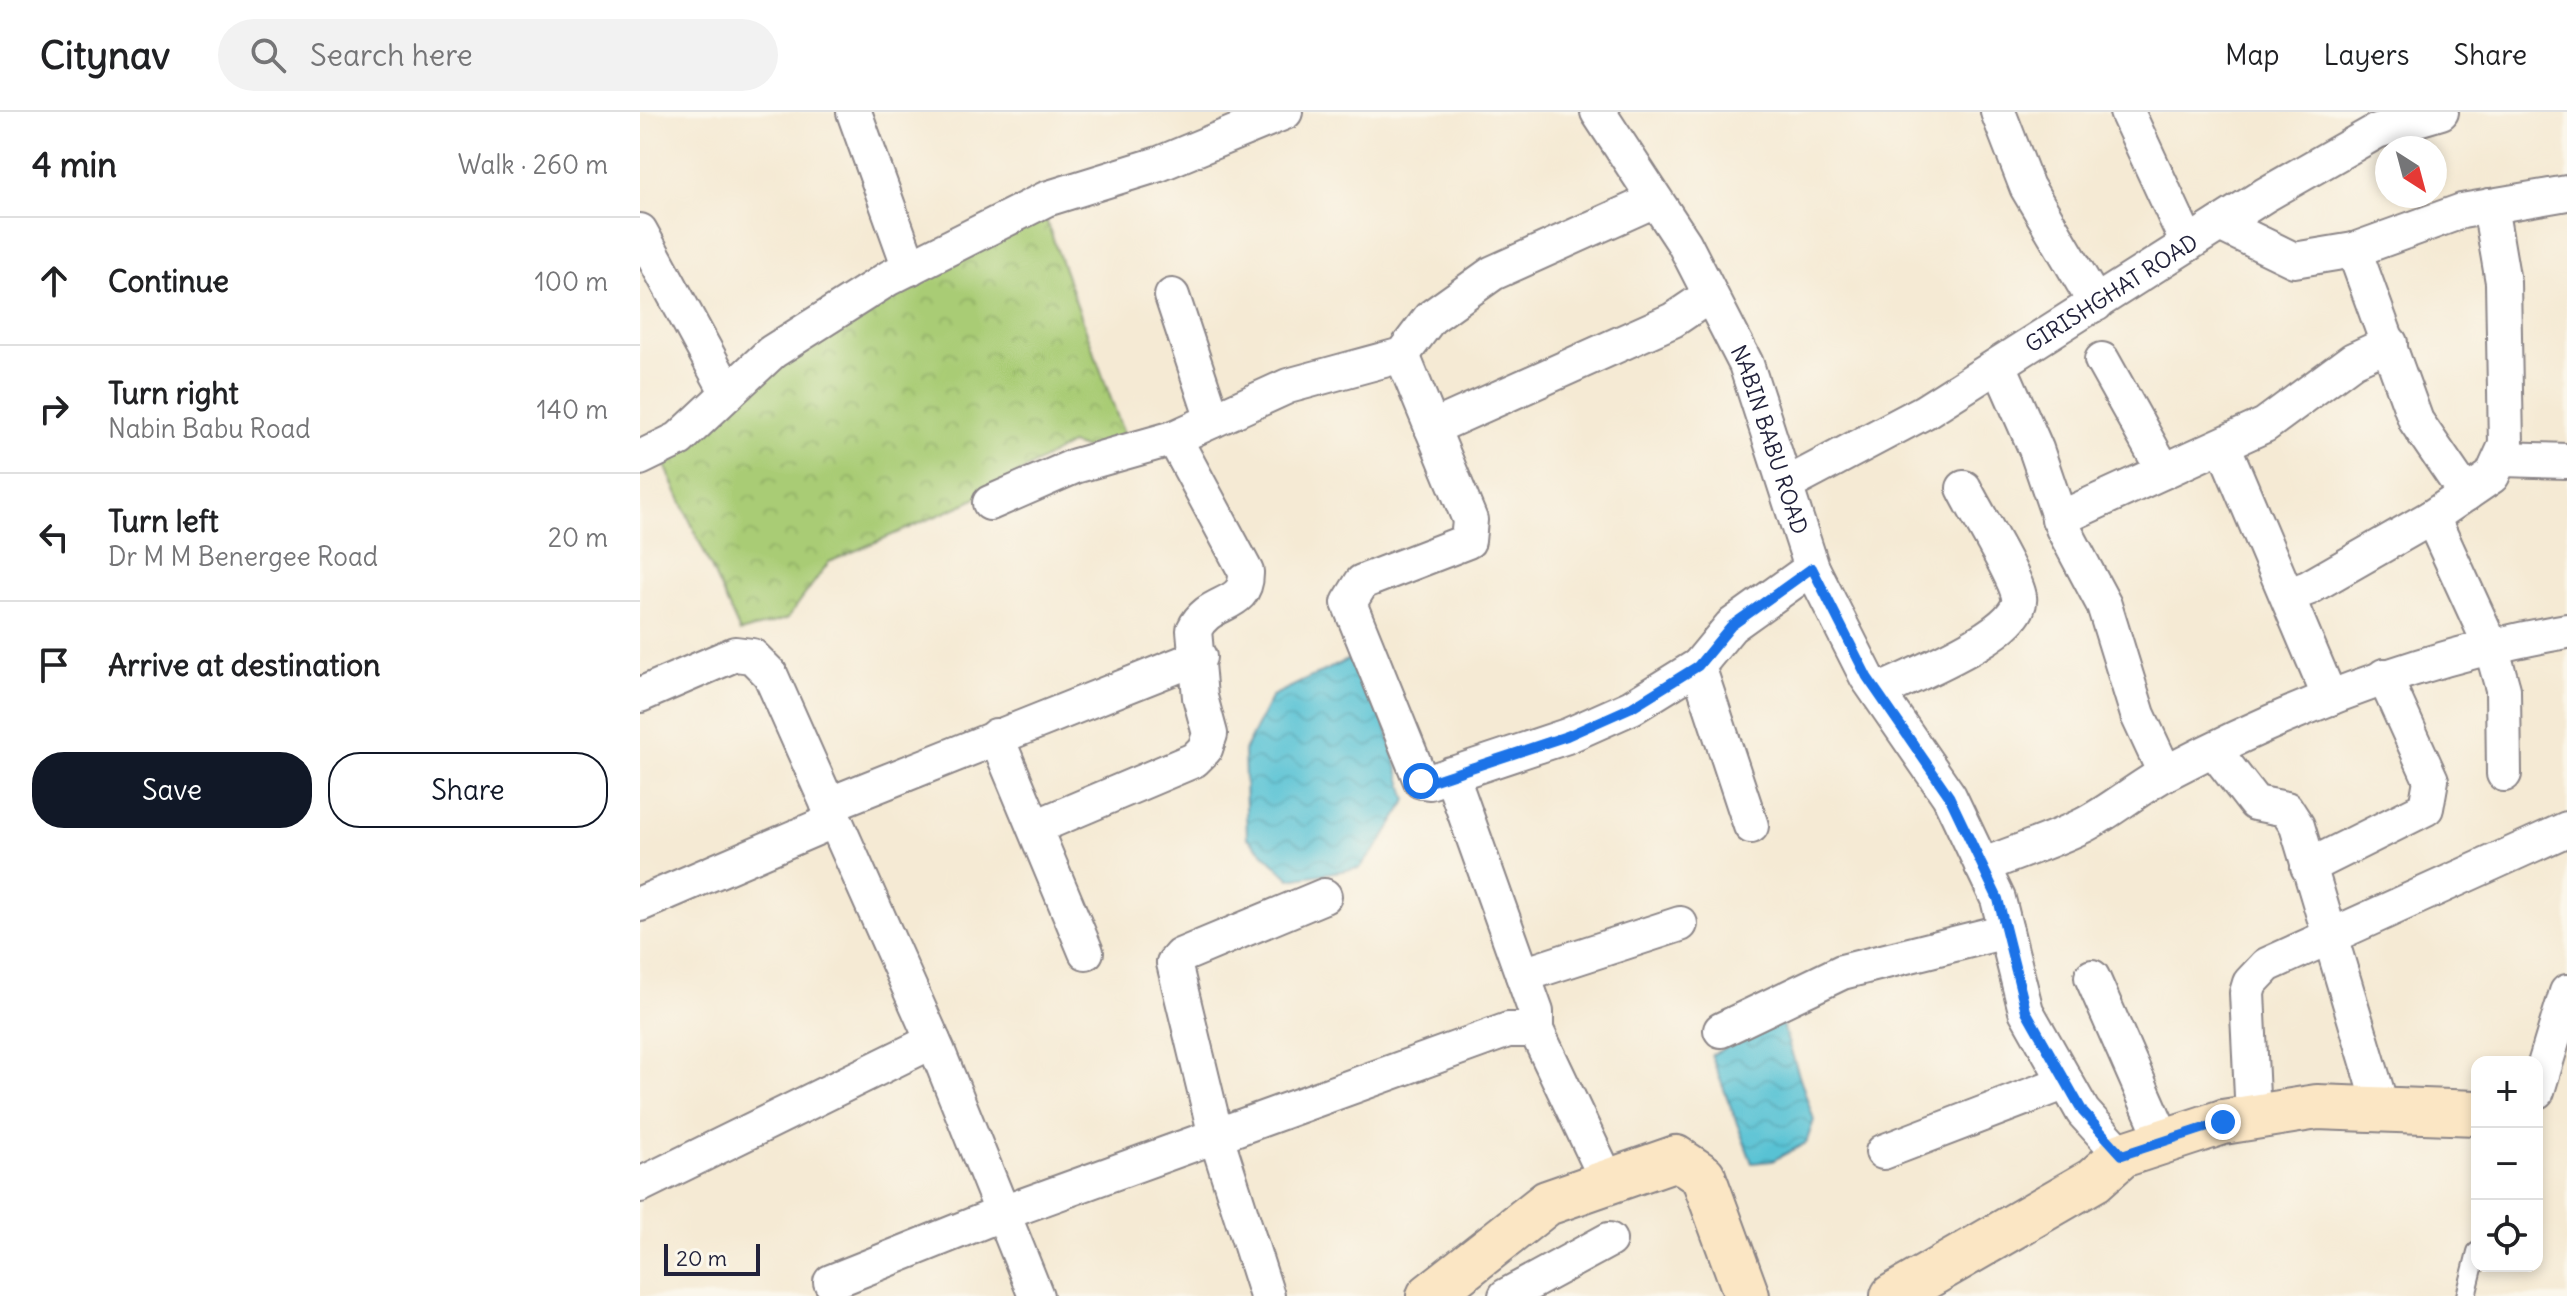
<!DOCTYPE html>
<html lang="en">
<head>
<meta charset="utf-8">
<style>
	body { margin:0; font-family:Delius,sans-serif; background:#f2f2f2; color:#202124 }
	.controls { position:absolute; right:24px; bottom:24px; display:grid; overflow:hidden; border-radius:16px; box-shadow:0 4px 12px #0003 }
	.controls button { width:72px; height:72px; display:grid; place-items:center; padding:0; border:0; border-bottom:2px solid #e0e0e0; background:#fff; color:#202124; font:40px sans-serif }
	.compass { position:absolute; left:1735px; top:24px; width:72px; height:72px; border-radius:50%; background:#fff; box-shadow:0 4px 12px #0003; rotate:144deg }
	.scale { position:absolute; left:24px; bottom:20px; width:96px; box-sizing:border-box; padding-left:8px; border:4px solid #22223b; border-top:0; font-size:22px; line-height:28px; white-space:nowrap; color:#22223b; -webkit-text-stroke:6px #fbf7ec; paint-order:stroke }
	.stop { position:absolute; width:24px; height:24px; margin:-18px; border:6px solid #1a73e8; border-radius:50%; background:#fff }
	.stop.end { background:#1a73e8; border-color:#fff; box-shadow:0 2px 8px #0008 }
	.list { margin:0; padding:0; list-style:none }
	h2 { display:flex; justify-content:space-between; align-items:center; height:104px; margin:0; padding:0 32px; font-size:34px }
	h2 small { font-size:26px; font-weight:400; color:#757577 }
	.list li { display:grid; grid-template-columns:52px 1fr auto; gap:24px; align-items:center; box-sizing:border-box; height:128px; padding:0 32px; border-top:2px solid #e0e0e0 }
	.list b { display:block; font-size:30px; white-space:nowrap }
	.list p { margin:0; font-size:26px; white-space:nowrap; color:#757577 }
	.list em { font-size:26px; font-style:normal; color:#757577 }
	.actions { display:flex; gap:16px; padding:24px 32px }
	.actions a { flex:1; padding:18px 0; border:2px solid #111827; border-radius:32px; text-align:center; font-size:28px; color:#111827 }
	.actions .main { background:#111827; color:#fff }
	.icon { flex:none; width:44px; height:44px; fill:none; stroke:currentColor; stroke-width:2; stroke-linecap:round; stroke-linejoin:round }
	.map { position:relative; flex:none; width:1927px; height:1184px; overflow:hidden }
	header { display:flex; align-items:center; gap:48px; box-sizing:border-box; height:112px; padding:0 40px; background:#fff; border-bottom:2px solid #e0e0e0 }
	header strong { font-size:38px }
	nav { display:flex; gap:44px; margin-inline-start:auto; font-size:28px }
	.search { width:560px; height:72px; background:#f2f2f2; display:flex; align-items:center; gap:20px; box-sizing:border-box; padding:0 28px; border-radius:44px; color:#757577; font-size:30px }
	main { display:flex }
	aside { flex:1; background:#fff }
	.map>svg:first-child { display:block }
	.park { fill:url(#park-crowns); stroke:#667758; stroke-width:2 }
	.water { fill:url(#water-waves); stroke:#3d7288; stroke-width:2 }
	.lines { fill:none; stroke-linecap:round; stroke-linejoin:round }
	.lane-casing { stroke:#8c8688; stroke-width:22 }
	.street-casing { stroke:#8c8688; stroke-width:38 }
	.secondary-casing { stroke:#8c8688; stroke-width:48 }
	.lane { stroke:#fff; stroke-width:18 }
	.street { stroke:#fff; stroke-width:34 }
	.secondary { stroke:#fbe6c4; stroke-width:44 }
	.route { stroke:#1a73e8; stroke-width:10 }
	.labels { text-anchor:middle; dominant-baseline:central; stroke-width:6; stroke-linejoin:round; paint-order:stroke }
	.street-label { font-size:22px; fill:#22223b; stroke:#fbf7ec }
</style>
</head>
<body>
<header>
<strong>Citynav</strong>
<div class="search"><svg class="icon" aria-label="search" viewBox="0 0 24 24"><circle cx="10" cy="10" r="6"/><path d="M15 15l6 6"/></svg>Search here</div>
<nav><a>Map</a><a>Layers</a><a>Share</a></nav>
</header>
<main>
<aside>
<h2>4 min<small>Walk · 260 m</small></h2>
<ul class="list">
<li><svg class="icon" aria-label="ahead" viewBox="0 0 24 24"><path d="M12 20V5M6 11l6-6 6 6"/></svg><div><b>Continue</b></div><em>100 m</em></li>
<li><svg class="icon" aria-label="right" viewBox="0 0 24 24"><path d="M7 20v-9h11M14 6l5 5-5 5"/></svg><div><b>Turn right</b><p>Nabin Babu Road</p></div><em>140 m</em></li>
<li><svg class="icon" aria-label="left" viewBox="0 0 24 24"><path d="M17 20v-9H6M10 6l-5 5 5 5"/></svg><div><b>Turn left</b><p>Dr M M Benergee Road</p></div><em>20 m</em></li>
<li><svg class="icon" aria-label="arrive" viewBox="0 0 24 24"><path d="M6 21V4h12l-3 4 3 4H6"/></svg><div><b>Arrive at destination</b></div></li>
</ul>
<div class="actions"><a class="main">Save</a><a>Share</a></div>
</aside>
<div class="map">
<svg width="1927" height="1184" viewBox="0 0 1927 1184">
	<defs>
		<pattern id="park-crowns" width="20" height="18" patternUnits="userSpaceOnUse" patternTransform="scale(2)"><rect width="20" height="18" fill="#a9cc75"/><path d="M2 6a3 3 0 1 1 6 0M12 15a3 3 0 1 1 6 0" fill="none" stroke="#91af66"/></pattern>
		<pattern id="water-waves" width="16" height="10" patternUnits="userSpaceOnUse" patternTransform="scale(2)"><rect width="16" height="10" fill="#58c2d4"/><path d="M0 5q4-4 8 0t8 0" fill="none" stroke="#4ca6b7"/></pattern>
	</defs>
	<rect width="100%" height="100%" fill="#fbf7ec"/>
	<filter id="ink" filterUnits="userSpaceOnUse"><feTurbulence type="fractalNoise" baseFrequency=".0125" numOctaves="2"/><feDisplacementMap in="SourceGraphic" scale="16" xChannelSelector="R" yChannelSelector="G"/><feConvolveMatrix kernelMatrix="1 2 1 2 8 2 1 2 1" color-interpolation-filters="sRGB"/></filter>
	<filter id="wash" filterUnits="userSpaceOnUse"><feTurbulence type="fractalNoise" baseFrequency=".006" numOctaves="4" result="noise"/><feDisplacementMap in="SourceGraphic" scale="32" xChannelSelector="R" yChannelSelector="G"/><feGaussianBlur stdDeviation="1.8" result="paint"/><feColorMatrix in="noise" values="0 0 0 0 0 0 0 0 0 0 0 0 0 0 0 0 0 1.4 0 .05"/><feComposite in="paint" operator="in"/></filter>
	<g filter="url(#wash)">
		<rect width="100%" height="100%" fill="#f5ead4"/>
		<path class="park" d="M404,102L488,334L470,343L430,332L329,390L189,450L147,507L100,520L24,351L148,241Z"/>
		<path class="water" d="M709,547L745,612L767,688L742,729L720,756L650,767L607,725L604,639L632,584Z
			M1141,909L1174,1008L1166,1031L1132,1049L1112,1051L1071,943Z"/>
	</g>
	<g filter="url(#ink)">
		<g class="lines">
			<g class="lane-casing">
				<path id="lane" d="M1826,1184L1837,1140"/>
			</g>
			<g class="street-casing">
				<g id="street">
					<path d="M214,0L270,156"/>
					<path id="s1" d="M958,0L1044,131L1106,252L1172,456L1227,565L1309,684L1358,787L1386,899L1443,1000L1482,1043"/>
					<path d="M1358,0L1387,75L1456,192"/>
					<path d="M1487,0L1548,132"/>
					<path d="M1580,112L1654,148L1714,138L1822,99L1927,81"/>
					<path d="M0,119L88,281"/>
					<path d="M1714,138L1776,309L1826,382"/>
					<path d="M532,184L573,308"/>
					<path d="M762,243L830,408L828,429L722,470L709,491L781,669L789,670L927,624L992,595L1058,554L1091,514L1172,456"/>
					<path d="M1462,248L1524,359"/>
					<path d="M1359,253L1396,337L1423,416L1464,493L1498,603L1525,661"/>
					<path d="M792,316L1033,208L1070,183"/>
					<path d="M1583,333L1690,586"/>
					<path d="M0,346L39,327L132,240L249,166L406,87L519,52L645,0"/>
					<path d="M1863,347L1927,349"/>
					<path id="s2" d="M1146,373L1284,300L1625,83L1737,19L1801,0"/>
					<path d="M350,391L435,354L534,326L648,274L762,243L790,206L853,161L1015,88"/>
					<path d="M1792,405L1851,534L1863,577L1864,662"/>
					<path d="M1419,407L1625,313L1713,248L1750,231"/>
					<path d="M1649,483L1668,476L1792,405L1852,364L1866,333L1863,170L1850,94"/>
					<path d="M1058,554L1111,714"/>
					<path d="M1238,580C1266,566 1385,520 1379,485C1376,464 1335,399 1324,376"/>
					<path d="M0,583L95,542L112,544L130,562L298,940L396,1184"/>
					<path d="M356,624L446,840"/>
					<path d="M1574,638L1615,691L1646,697L1657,714L1742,997"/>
					<path d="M811,662L896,900V918"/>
					<path d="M188,693L559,545"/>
					<path d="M396,715L554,648L565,637L570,622L560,585L554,518C569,485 607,498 606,460L534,326"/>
					<path d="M1342,754C1376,740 1412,729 1444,713C1473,698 1498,676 1526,661C1653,594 1786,543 1927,519"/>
					<path d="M1668,755L1786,696L1791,668L1744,564"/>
					<path d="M0,792L195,708"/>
					<path d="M883,863L1040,812"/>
					<path d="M1452,865L1524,1029"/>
					<path d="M1081,918L1202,860L1366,819"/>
					<path d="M1897,979L1927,880"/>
					<path d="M1613,1005L1607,881L1610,871L1627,853L1927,717"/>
					<path d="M1243,1040L1426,970"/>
					<path d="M0,1073L293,929"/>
					<path d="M191,1170L363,1101L868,918H896L968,1070"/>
					<path d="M627,1184L576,1024L534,851L540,844L684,784"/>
					<path d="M866,1184L969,1128"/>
				</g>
			</g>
			<g class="secondary-casing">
				<path id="secondary" d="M789,1184L907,1091L1036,1046L1063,1064L1107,1184
					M1253,1184L1454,1068L1482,1043L1583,1010L1677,995L1837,1001"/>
			</g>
			<use href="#lane" class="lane"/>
			<use href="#street" class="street"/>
			<use href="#secondary" class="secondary"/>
		</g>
	</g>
	<g class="lines" filter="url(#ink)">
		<path class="route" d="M781,669L789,670L927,624L992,595L1058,554L1091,514L1172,456L1227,565L1309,684L1358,787L1386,899L1443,1000L1482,1043L1583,1010"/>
	</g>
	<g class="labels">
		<g class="street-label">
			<text stroke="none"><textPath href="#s2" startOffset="378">GIRISHGHAT ROAD</textPath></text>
			<text stroke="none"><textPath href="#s1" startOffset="372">NABIN BABU ROAD</textPath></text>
		</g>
	</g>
</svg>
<div class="controls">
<button>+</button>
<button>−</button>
<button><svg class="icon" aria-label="locate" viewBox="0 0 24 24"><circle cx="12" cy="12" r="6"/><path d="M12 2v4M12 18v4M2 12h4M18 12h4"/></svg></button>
</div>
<svg class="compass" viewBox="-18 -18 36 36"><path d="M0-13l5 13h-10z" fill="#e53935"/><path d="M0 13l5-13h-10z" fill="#757577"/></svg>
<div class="scale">20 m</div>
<div class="stop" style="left:781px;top:669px"></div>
<div class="stop end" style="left:1583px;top:1010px"></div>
</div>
</main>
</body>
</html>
